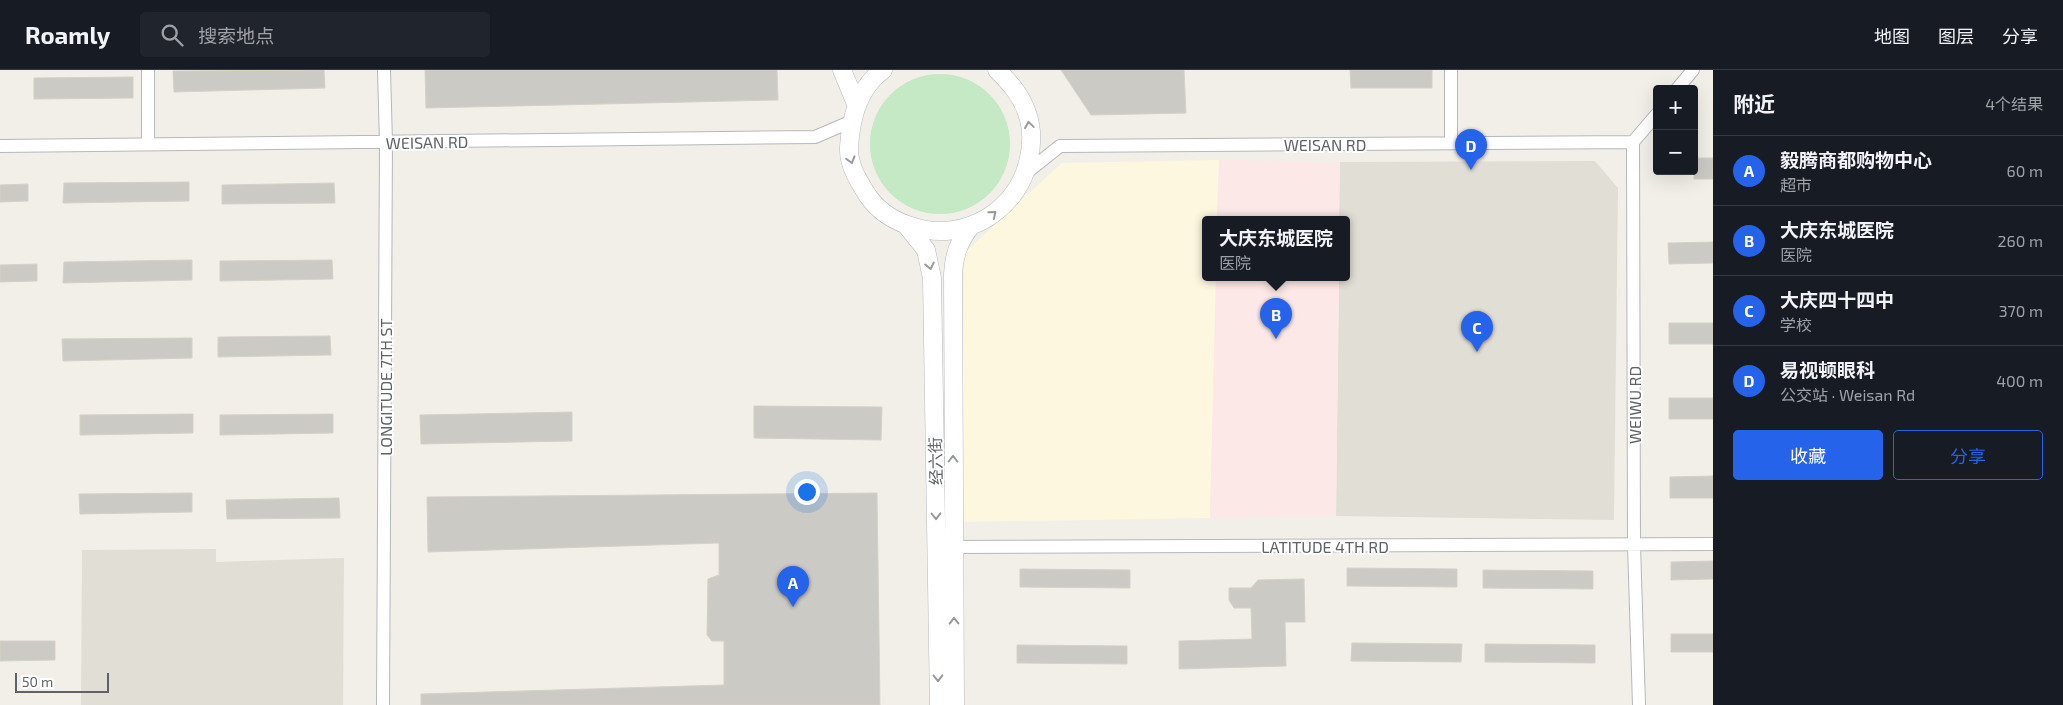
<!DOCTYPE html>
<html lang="zh">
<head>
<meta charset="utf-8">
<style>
	body { margin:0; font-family:"Exo 2","Noto Sans SC",sans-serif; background:#20242c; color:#f1f3f6 }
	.controls { position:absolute; right:15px; top:15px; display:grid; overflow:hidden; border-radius:5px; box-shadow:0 5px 20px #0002 }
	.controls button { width:45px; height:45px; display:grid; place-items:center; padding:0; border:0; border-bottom:1px solid #363941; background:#171b24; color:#f1f3f6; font:25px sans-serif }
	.scale { position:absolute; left:15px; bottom:12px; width:94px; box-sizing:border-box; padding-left:5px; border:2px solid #5f6368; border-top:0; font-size:14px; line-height:18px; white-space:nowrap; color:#5f6368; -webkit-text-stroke:4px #fff; paint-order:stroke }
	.you { position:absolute; left:806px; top:421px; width:18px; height:18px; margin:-12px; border:4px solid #fff; border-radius:50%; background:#1a73e8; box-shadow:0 0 0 8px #1a73e833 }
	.badge { display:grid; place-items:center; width:32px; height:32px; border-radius:50%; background:#2563eb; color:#fff; font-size:16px; font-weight:700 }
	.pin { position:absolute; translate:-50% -41px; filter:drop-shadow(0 1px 2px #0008) }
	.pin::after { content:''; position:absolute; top:26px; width:18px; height:15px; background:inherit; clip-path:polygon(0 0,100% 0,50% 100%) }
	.popup { position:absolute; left:1202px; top:146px; width:148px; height:65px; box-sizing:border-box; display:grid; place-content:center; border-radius:5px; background:#171b24; filter:drop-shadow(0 1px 4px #0005); font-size:16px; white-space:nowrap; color:#9ea1a6 }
	.popup b { font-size:19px; color:#f1f3f6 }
	.popup::after { content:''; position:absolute; left:50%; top:100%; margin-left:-10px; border:10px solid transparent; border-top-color:#171b24 }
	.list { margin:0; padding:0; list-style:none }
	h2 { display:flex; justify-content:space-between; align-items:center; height:65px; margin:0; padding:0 20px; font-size:21px }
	h2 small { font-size:16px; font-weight:400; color:#9ea1a6 }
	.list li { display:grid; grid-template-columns:32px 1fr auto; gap:15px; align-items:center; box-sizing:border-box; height:70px; padding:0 20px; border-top:1px solid #363941 }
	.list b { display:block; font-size:19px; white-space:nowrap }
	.list p { margin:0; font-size:16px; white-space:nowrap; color:#9ea1a6 }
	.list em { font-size:16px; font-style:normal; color:#9ea1a6 }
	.actions { display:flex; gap:10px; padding:15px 20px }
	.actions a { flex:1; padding:11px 0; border:1px solid #2563eb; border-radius:5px; text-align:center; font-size:18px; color:#2563eb }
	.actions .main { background:#2563eb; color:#fff }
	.icon { flex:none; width:28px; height:28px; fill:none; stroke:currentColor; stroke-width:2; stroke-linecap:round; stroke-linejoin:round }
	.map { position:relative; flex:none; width:1713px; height:635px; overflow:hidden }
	header { display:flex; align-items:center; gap:30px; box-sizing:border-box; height:70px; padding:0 25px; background:#171b24; border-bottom:1px solid #363941 }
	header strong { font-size:24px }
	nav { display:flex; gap:28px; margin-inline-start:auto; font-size:18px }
	.search { width:350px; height:45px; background:#20242c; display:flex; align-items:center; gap:12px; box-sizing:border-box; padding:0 18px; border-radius:5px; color:#9ea1a6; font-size:19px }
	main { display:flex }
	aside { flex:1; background:#171b24 }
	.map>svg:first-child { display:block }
	.commercial { fill:#fef7e0 }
	.education { fill:#e1ded6 }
	.medical { fill:#fce8e6 }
	.green { fill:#c5e8c5 }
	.building { fill:#cccac5; stroke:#d6d1c6 }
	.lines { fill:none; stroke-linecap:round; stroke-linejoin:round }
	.street-casing { stroke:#b5b8bc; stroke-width:14 }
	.secondary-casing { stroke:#b6babf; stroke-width:19 }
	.street { stroke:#fff; stroke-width:12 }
	.secondary { stroke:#fff; stroke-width:18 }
	.oneway { stroke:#979a9d }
	.labels { text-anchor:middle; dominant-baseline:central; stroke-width:4; stroke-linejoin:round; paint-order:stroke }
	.street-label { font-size:16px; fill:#5f6368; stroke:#fff }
</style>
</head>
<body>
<header>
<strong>Roamly</strong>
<div class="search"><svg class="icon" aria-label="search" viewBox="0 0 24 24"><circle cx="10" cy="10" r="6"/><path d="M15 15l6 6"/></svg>搜索地点</div>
<nav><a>地图</a><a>图层</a><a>分享</a></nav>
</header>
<main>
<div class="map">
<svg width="1713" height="635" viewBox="0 0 1713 635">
	<rect width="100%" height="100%" fill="#f1efe8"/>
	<path class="commercial" d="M1219,90L1217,150H1206V208H1216L1210,448L962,452L964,183L1062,93Z"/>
	<path class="education" d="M1595,91L1618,118L1614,450L1336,446L1339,208H1346V150H1339L1340,92Z
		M216,479V492L344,488L343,635H81L82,480Z"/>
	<path class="medical" d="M1219,90L1340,92L1339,150H1217Z
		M1216,208H1339L1336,446L1210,448Z"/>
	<path class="green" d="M870 74a70 70 0 1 1 140 0a70 70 0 1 1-140 0Z"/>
	<path class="building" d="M324,0L325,18L174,22L173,1Z
		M425,0H777L778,30L426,38Z
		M1061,0H1184L1186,43L1091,45Z
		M1350,0H1432V18H1351Z
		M133,7V28L34,29V8Z
		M1694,88H1713V109H1694Z
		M189,112V131L63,133L64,113Z
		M334,113L335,133L222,134V115Z
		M28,114V131L0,132V115Z
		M1713,172V193L1669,194L1668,173Z
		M192,190V210L63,213L64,192Z
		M332,190L333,209L220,211V191Z
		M37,194V211L0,212V195Z
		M1669,253H1713V274H1669Z
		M330,266L331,285L218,287V267Z
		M192,268V288L63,291L62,269Z
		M1669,328H1713V349H1669Z
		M754,336L882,337L881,370L754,368Z
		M572,342V371L421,374L420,345Z
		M193,344V363L80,365V345Z
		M333,344V363L220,365V345Z
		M1713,406V428H1670V407Z
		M192,423V442L80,444L79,424Z
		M877,423L880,635H421V624L724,615V571H712L707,565L708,509L719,505V473L428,482L427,427Z
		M339,428L340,448L227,449L226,430Z
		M1713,491V509L1671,510V492Z
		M1347,498L1457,499V517L1347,516Z
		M1020,499L1130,500V518L1020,517Z
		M1483,500L1593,501V519L1483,518Z
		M1304,509L1305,552H1285L1286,596L1179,599V571L1252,569L1251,538H1234L1229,530V518H1251L1258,510Z
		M1671,564H1713V582H1671Z
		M0,571H55V590L0,591Z
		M1352,573L1462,574L1461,592L1351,591Z
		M1485,574L1595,575V593L1485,592Z
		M1017,575L1127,576V594L1017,593Z"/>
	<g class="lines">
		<g class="street-casing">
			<path id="street" d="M148,0V74
				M1677,19L1693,0
				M1451,73V0
				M0,76L815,67L850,52
				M1026,103L1060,76L1633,72
				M947,477L1713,474
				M383,635L386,73L384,0
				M1639,635L1634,475L1633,72L1657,44"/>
		</g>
		<g class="secondary-casing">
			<path id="secondary" d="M842,0L857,36
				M883,0C858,18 851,48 849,77C848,95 859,112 868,126C879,142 896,152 914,157C965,173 1019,140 1029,88C1032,74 1032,57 1027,43C1021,25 1010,13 997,0
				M906,155L926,180L932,208L939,635
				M955,635L953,204C954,185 959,171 971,156"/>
		</g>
		<use href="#street" class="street"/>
		<use href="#secondary" class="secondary"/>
	</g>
	<defs><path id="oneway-chevron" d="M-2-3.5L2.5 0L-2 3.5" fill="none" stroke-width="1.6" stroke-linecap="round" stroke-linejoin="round" transform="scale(1.25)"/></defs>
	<g class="oneway">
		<use href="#oneway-chevron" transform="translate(1029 55) rotate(-98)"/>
		<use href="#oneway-chevron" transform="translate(851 90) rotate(74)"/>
		<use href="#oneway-chevron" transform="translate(993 144) rotate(-39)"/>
		<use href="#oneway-chevron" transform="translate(930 196) rotate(78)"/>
		<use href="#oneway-chevron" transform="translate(953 389) rotate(-90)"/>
		<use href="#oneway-chevron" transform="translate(936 446) rotate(89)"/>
		<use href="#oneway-chevron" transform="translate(954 551) rotate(-91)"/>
		<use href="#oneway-chevron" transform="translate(938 608) rotate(89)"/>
	</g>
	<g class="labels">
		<g class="street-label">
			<text transform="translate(427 72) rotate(-1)">WEISAN RD</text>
			<text x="1325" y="74">WEISAN RD</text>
			<text transform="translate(385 317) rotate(-90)">LONGITUDE 7TH ST</text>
			<text transform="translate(1634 335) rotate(-90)">WEIWU RD</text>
			<text transform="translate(935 391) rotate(-91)">经六街</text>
			<text x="1325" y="476">LATITUDE 4TH RD</text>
		</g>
	</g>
</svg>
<div class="controls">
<button>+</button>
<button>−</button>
</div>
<div class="scale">50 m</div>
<div class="you"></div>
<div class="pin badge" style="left:793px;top:537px">A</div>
<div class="pin badge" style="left:1276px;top:269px">B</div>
<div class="popup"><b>大庆东城医院</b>医院</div>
<div class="pin badge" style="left:1477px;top:282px">C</div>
<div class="pin badge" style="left:1471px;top:100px">D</div>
</div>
<aside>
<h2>附近<small>4个结果</small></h2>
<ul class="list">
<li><span class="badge">A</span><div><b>毅腾商都购物中心</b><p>超市</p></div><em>60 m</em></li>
<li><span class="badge">B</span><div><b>大庆东城医院</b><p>医院</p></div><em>260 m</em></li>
<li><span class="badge">C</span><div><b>大庆四十四中</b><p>学校</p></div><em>370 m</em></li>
<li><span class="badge">D</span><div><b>易视顿眼科</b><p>公交站 · Weisan Rd</p></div><em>400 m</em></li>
</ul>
<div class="actions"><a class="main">收藏</a><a>分享</a></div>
</aside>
</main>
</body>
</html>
